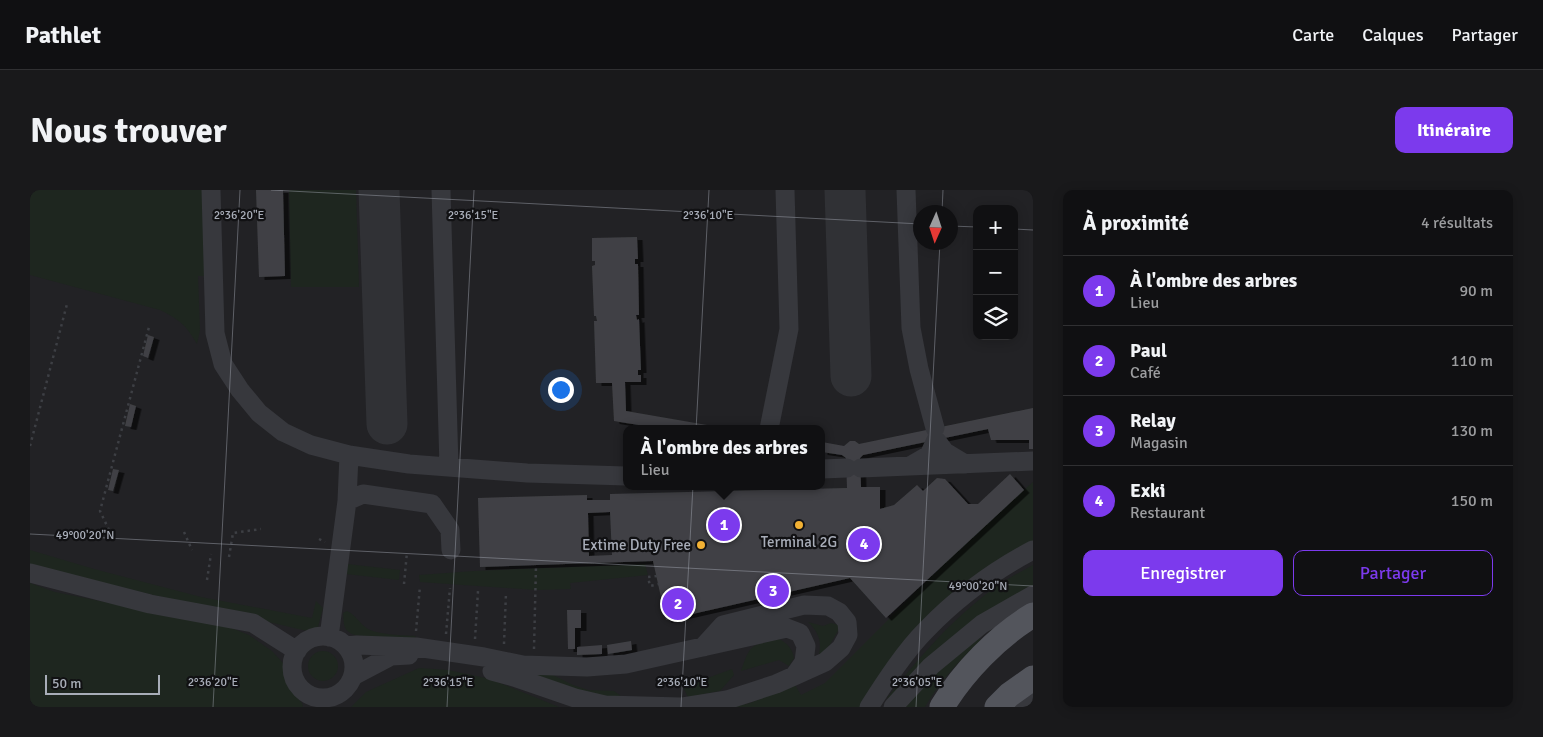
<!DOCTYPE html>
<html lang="fr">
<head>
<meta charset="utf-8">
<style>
	body { margin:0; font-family:Signika,sans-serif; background:#19191b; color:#f1f3f6 }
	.controls { position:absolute; right:15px; top:15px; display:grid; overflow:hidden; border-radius:10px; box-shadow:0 2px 12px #0003 }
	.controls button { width:45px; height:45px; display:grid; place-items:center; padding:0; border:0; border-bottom:1px solid #303032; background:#101012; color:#f1f3f6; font:25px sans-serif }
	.compass { position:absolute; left:883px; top:15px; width:45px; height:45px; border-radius:50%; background:#101012; box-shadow:0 2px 12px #0003; rotate:183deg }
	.scale { position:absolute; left:15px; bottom:12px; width:115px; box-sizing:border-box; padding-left:5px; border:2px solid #a8adb8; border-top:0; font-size:14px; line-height:18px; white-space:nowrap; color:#a8adb8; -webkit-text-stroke:4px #111113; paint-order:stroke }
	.you { position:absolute; left:530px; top:199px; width:18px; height:18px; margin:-12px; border:4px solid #fff; border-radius:50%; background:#1a73e8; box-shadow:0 0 0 8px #1a73e833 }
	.badge { display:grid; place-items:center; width:32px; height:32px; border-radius:50%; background:#7c3aed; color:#fff; font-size:16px; font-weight:700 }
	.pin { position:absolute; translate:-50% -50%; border:2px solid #fff; box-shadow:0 1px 5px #0006 }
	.popup { position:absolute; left:593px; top:235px; width:202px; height:65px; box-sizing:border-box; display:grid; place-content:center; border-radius:10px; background:#101012; filter:drop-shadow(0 1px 4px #0005); font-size:16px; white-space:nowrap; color:#9c9d9f }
	.popup b { font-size:19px; color:#f1f3f6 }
	.popup::after { content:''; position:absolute; left:50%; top:100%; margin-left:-10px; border:10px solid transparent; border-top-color:#101012 }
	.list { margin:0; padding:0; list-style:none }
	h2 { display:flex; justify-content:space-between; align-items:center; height:65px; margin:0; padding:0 20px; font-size:21px }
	h2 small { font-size:16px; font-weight:400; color:#9c9d9f }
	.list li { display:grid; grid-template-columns:32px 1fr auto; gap:15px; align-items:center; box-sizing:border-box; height:70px; padding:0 20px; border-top:1px solid #303032 }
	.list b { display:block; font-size:19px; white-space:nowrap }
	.list p { margin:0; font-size:16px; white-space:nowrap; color:#9c9d9f }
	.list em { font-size:16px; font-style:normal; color:#9c9d9f }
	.actions { display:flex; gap:10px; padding:15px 20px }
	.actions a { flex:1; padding:11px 0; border:1px solid #7c3aed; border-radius:10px; text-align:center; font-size:18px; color:#7c3aed }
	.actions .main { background:#7c3aed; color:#fff }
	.icon { flex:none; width:28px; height:28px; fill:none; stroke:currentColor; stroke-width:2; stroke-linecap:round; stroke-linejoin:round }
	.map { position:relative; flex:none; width:1003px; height:517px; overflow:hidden; border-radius:10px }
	header { display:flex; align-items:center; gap:30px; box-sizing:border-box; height:70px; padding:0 25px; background:#101012; border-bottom:1px solid #303032 }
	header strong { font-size:24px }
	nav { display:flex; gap:28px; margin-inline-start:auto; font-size:18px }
	.intro { display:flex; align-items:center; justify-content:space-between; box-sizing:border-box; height:120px; padding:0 30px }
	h1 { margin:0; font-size:35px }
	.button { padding:12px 22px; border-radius:10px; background:#7c3aed; color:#fff; font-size:18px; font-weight:700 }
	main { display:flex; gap:30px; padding:0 30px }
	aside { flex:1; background:#101012; border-radius:10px; box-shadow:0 2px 12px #0003 }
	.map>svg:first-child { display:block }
	.built { fill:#222225; fill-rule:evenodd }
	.green { fill:#1e261f }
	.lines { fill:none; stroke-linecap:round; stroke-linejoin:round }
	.taxiway { stroke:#303135; stroke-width:41 }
	.building { fill:#404145; fill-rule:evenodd; filter:url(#shadow) }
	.path { stroke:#3d3f44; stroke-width:2.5; stroke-dasharray:2.5 4; stroke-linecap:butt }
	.minor { stroke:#37383d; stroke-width:19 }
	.major { stroke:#53555c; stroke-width:25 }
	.ticks { fill:none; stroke:#a8adb8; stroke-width:1; stroke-opacity:0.45 }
	.poi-dot { fill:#f2b134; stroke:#111113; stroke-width:2 }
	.labels { text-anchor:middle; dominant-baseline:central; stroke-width:4.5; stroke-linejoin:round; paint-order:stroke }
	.poi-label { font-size:15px; fill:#a8adb8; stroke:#111113 }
	.ticks-label { font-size:12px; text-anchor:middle; fill:#a8adb8; stroke:#111113; stroke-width:4.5; stroke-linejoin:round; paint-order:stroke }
</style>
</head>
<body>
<header>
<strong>Pathlet</strong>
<nav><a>Carte</a><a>Calques</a><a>Partager</a></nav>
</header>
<div class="intro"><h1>Nous trouver</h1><a class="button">Itinéraire</a></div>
<main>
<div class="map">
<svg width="1003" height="517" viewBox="0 0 1003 517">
	<defs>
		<filter id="shadow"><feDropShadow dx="5.5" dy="3" stdDeviation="0" flood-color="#0009"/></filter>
	</defs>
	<rect width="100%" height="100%" fill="#161618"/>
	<path class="built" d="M0,0H1003V517H0ZM947,19H984V146H947ZM891,22H921V52H891ZM596,239H792V296H596Z"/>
	<path class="green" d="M0,0H173L176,86H168L170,140L167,154C156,135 150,130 130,120L0,85Z
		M259,0H326L329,97H261Z
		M1003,292V355L964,378L833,517H702L720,513L765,495L771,505L795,493L951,337Z
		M0,360L64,379L171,407L282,428L286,411L293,418L288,437L277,441L12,379L0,375Z
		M317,374L370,380L369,390L316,384Z
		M615,374L618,385L540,393L541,399L506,400L390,392L389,385L444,381Z
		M1003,375V401L863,510L857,508C892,464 926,424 973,392C982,386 993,381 1003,375Z
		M0,393L25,402L199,437L219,445L242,461L253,473L255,488L261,501L272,513L273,517H7L0,515Z
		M317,421C326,425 330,434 338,439C349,445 373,445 386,446L383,451L325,445C313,441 314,435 313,423Z
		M778,432L793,436L801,433L809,435V439L794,465L789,464C792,451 788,441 778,432Z
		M948,447L951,450C929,471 910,491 895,517H873L917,471Z
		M749,449C758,454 762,458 764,468L759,476L749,470L711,481C721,453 720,456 749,449Z
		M278 476a15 15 0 1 1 30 0a15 15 0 1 1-30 0Z
		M389,478L418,480L460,489L529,517H321L336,502Z
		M702,479L704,485L690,501L658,507L653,497Z
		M500,481L523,485L543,495L558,500L584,501L591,506L590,509L578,508L499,486Z"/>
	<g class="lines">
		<path class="taxiway" d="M349,0L357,234
			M815,0L821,186"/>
	</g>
	<path class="building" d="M226,0H253L255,86L229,87Z
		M607,47L608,69H605V74H608L609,125H606L607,130L609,129L611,180H608V185H611V192H595L596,221L700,239H633L584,231L582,193H566L564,131H567L566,126H564L562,76L565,75V71H562V48Z
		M118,145L124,147L118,168L113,166Z
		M100,214L106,216L101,237L95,236Z
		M1003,218V259H999V250H961L958,239L833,265L830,268L831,297H850V319L864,315L887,295L893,301L907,288L915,289L938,314H948L980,284L994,300L856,428L820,388L636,430L623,371L450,377L448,308L557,305V310H580V304L817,298L816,268L812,265L792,262V252L814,256L820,251H825L829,254ZM580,322L582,365L559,366L558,323Z
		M83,279L89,280L83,301L78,300Z
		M537,420H551V438H545V459H538Z
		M601,451L602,460L578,464L577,455Z
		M572,455V464L547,465V457Z"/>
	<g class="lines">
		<path class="path" d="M0,256L37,114
			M79,340L70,321L119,137
			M154,342L162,360
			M289,349L295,352
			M199,367L203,343L231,339
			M627,386L618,387L620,396L629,394
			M177,390L181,364
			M374,394L377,362
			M386,441L390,396
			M416,444L420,398
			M445,449L448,401
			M474,454L476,403
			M504,459L506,375"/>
		<path class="minor" d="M181,0L185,143L193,174L210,200L229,223L253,242L281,255L319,265L379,274L497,283L596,286
			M411,0L419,277
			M876,0L881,138L889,179L905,238
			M739,239L759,139L755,0
			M880,276L899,265L906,250L915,262L935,274
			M831,278L1003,271
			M792,279L817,278
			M317,311L319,265
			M0,383L120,414L223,433L267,461
			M262 477a31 31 0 1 1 62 0a31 31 0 1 1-62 0Z
			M299,447L317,311L333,304L402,314L420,340L421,360
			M316,456L327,455L386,457L454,467L493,475L557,477L596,474L757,438L770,443L776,456L774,472L764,486L746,494L697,510L653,517
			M673,457L693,435L774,415L798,416L809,422L817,432L818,445L811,458L795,472L764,486
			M462,481L484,487L545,508L575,515L651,517
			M323,486L361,466L379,465
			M839,517C855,492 875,461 896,440C926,409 965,380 1003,360
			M863,517L901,476L952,434L1003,405
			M988,517L1003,503"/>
		<path class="major" d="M912,517C933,482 968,446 1003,425
			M967,517L979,505L1003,488"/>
	</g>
	<path class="ticks" d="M241,0L891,34M912,22L913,0M921,36L947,37M984,39L1003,40M0,344L1003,396M183,517L210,0M417,517L444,0M651,517L679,0M886,517L910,52"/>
	<g class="poi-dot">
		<circle cx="769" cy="335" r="5"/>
		<circle cx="671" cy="355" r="5"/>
	</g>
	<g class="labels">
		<g class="poi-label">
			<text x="769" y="352">Terminal 2G</text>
			<text x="661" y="355" text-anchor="end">Extime Duty Free</text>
		</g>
	</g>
	<g class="ticks-label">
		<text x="209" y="29">2°36'20"E</text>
		<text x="443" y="29">2°36'15"E</text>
		<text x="678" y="29">2°36'10"E</text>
		<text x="55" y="349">49°00'20"N</text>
		<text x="948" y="400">49°00'20"N</text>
		<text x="183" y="496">2°36'20"E</text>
		<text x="418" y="496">2°36'15"E</text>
		<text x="652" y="496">2°36'10"E</text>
		<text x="887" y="496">2°36'05"E</text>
	</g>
</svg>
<div class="controls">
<button>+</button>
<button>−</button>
<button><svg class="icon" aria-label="layers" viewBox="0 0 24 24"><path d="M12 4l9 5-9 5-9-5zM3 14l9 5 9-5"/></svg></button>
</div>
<svg class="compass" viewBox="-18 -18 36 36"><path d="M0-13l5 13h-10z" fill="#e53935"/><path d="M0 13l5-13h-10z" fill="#9c9d9f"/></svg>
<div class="scale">50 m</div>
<div class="you"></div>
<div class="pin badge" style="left:694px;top:335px">1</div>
<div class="popup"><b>À l'ombre des arbres</b>Lieu</div>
<div class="pin badge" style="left:648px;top:414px">2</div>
<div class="pin badge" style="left:743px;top:401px">3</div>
<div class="pin badge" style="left:834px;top:354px">4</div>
</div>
<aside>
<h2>À proximité<small>4 résultats</small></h2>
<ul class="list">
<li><span class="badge">1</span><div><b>À l'ombre des arbres</b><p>Lieu</p></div><em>90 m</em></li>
<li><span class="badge">2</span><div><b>Paul</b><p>Café</p></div><em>110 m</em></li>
<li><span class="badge">3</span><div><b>Relay</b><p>Magasin</p></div><em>130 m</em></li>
<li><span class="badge">4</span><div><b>Exki</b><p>Restaurant</p></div><em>150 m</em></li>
</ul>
<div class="actions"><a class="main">Enregistrer</a><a>Partager</a></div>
</aside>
</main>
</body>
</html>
